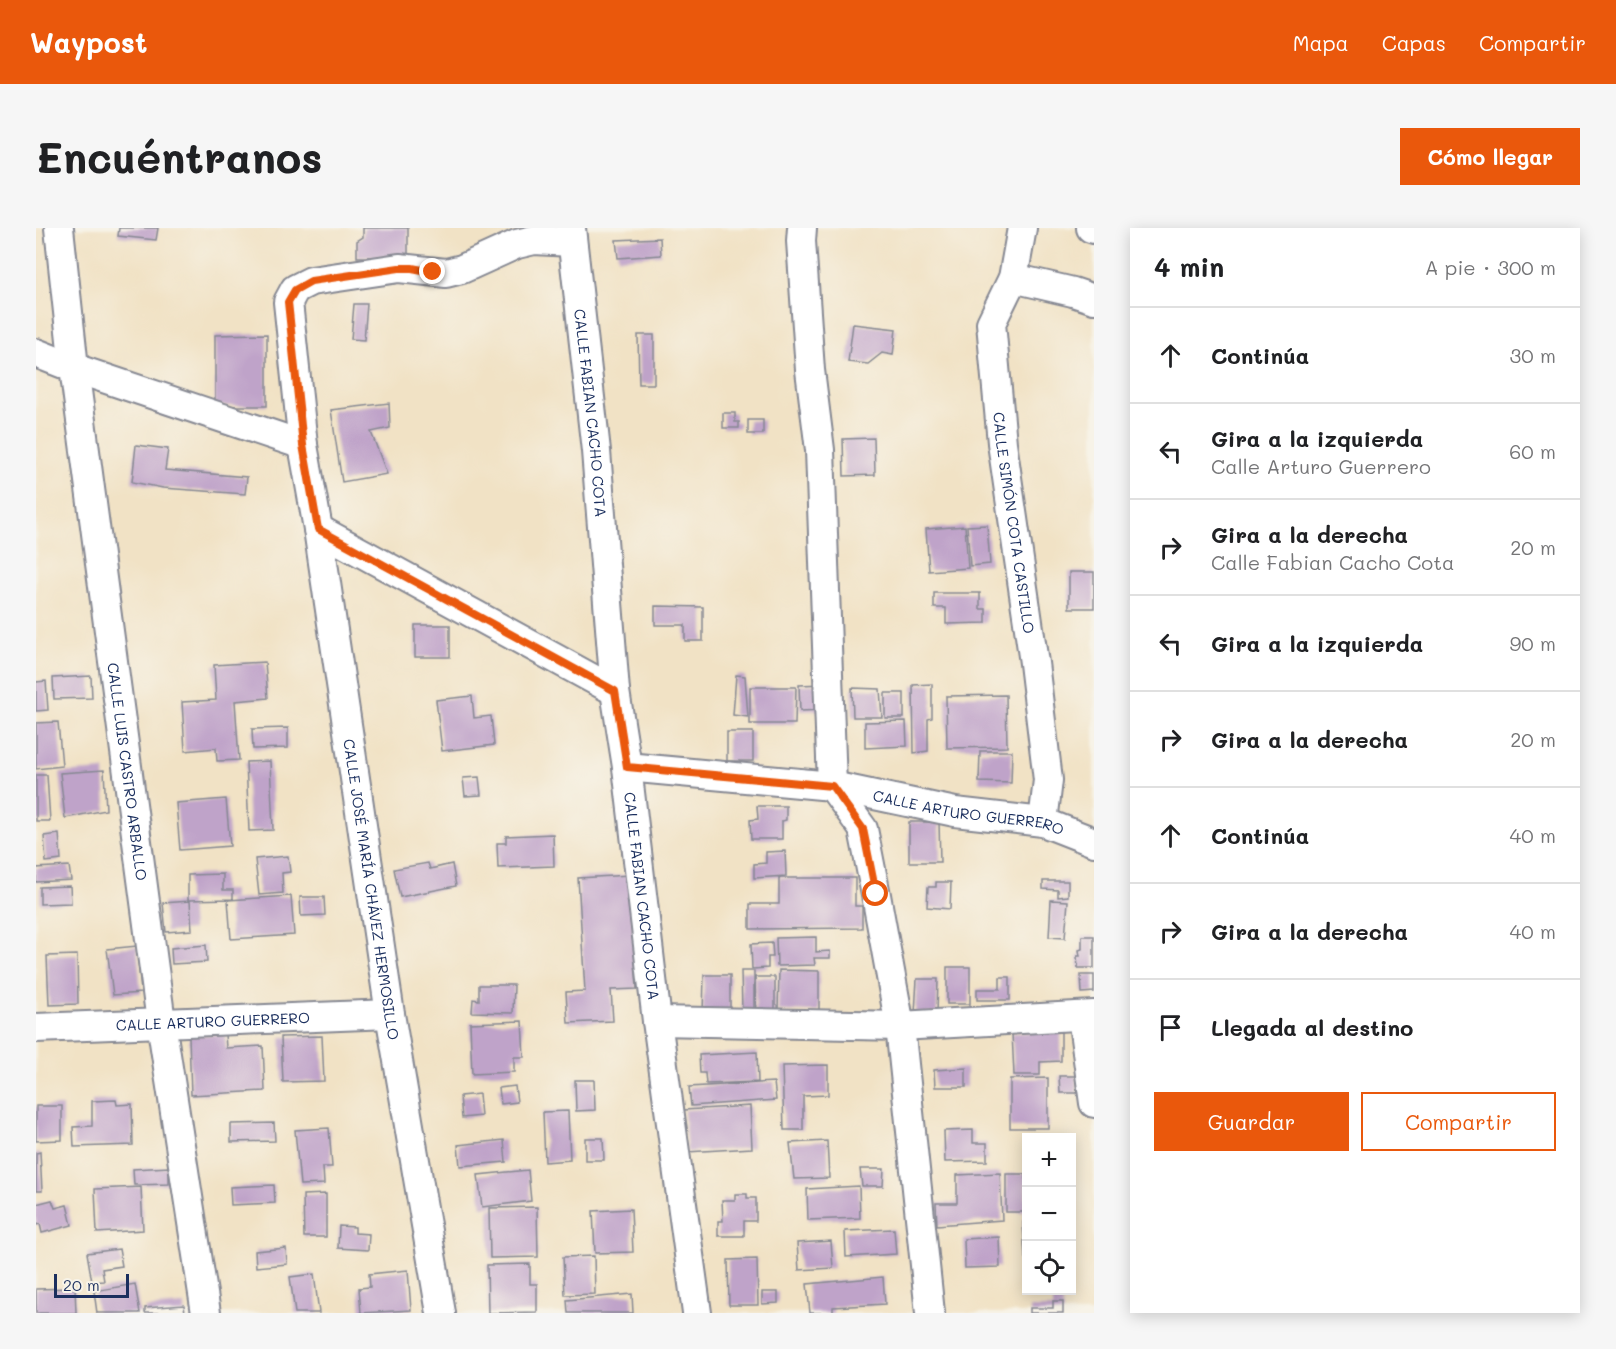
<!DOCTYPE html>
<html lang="es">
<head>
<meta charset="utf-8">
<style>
	body { margin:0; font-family:Mali,sans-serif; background:#f6f6f6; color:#202124 }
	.controls { position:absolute; right:18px; bottom:18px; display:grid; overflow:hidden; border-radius:0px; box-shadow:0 3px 15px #0003 }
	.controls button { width:54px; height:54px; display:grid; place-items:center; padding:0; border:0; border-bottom:2px solid #e0e0e0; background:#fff; color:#202124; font:30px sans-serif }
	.scale { position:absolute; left:18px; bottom:15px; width:75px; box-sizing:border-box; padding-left:6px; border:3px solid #1b2f5e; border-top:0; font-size:16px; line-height:21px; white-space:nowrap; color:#1b2f5e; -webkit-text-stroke:4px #f7f3e8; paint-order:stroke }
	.stop { position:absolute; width:18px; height:18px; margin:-14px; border:4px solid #ea580c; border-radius:50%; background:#fff }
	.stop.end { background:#ea580c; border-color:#fff; box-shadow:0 2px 6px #0008 }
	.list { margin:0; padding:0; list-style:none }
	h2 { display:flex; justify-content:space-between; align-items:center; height:78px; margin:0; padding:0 24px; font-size:26px }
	h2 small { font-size:20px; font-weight:400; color:#757577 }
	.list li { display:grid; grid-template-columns:39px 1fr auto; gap:18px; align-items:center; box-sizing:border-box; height:96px; padding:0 24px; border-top:2px solid #e0e0e0 }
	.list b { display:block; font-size:22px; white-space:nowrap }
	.list p { margin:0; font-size:20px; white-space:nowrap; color:#757577 }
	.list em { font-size:20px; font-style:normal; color:#757577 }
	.actions { display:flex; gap:12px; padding:18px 24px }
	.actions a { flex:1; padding:14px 0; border:2px solid #ea580c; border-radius:0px; text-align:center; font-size:21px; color:#ea580c }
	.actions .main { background:#ea580c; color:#fff }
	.icon { flex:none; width:33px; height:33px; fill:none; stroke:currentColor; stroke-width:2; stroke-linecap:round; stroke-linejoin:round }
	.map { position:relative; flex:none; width:1058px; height:1085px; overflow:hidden; border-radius:0px }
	header { display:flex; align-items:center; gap:36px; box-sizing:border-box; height:84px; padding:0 30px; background:#ea580c; color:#fff }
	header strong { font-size:28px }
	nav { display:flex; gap:33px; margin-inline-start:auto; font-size:21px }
	.intro { display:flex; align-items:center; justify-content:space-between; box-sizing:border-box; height:144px; padding:0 36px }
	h1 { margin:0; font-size:42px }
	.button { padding:15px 27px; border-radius:0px; background:#ea580c; color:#fff; font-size:21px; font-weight:700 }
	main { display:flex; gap:36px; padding:0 36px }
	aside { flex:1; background:#fff; border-radius:0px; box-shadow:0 3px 15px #0003 }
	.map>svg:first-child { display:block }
	.building { fill:#bfa3c9 }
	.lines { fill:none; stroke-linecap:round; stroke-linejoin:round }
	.minor-casing { stroke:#868892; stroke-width:32 }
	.minor { stroke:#fff; stroke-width:28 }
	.route { stroke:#ea580c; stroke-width:8 }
	.labels { text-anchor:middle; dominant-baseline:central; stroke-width:6; stroke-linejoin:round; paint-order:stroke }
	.street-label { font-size:15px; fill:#1b2f5e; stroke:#f7f3e8 }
</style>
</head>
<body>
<header>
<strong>Waypost</strong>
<nav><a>Mapa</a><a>Capas</a><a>Compartir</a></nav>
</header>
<div class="intro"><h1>Encuéntranos</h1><a class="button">Cómo llegar</a></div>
<main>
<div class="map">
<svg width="1058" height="1085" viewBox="0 0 1058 1085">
	<rect width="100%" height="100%" fill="#f7f3e8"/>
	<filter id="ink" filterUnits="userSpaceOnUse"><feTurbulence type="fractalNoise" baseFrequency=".0167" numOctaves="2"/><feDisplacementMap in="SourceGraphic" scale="12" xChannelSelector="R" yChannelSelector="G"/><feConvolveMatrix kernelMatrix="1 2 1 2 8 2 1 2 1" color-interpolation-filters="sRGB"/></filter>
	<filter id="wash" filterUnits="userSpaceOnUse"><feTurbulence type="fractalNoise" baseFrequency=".008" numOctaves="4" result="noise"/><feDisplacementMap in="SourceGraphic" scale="24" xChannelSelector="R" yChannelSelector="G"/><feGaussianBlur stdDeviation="1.35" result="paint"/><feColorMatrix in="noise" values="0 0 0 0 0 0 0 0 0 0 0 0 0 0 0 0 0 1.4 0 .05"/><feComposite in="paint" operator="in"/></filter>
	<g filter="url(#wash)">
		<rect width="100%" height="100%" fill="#f1e2c5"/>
		<g id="blocks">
			<path class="building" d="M83,0H122L120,12L82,8Z
				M327,0H372V29H321V13L327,9Z
				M624,10L625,27L582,30L580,12Z
				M318,76H331L328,112L315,111Z
				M817,96L860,101L857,127L846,125L832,136L812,134Z
				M231,106V178H179V107Z
				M602,107H618V156H603Z
				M353,175L354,200L335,204L351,246L306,254L295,182Z
				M687,185H699V194H703V200H687Z
				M712,192H727V206H712Z
				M838,210L839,247L808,248L807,211Z
				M100,217L132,221L129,242L211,249L209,266L127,260L96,254Z
				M951,297L954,336L934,338L931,298Z
				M929,298L932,340L893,343L890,301Z
				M1033,344H1058V380H1033Z
				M898,365H944V381H950V395L910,396V380H898Z
				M619,378L667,379V413H649V397H619Z
				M379,397H414V429H379Z
				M229,434L232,470L199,473L203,532L181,533L180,520L149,523L146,474L180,472L178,437Z
				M700,447L709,448L712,489L697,487Z
				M55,448L56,470L18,471L17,450Z
				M10,453L12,482L0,483V454Z
				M788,456L789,482L764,483L763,457Z
				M896,456V490L892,491V523L878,525L877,457Z
				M714,459H760L759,496H714Z
				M816,460L844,461L846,489H817Z
				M849,465H868V490H849Z
				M970,467L971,519L911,520L910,468Z
				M436,468L438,490L455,488L458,517L406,523L400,472Z
				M870,493L871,518L829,520V494Z
				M22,494L26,538L0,541V495Z
				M252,500V520L217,521L216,501Z
				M691,504H717V533H691Z
				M944,523H976L975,555L943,554Z
				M234,533L237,602L213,603L210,534Z
				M68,542L70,582L29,590L24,545Z
				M0,547H11L14,593H0Z
				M443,549L445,567L429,568L427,550Z
				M190,571L194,618L144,622L140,575Z
				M721,578H750V592L746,593V611H715L714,592L722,591Z
				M873,594H903L904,634H873Z
				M23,606L25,632L10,634L8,608Z
				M517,606L518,638L462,640L461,615H470V608Z
				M749,623L750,648L718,650V636L730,635V624Z
				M252,628L254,644L246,645L247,665L223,667L219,631Z
				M392,635L394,641L416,636L420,658L364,669L358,641Z
				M33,638L35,652L0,654V640Z
				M187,646V662H197V671L152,672V647Z
				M594,647L601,761L575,762L577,793L532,795L530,764L549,763L542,650Z
				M743,650H819V678H826V700L714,701V676H743Z
				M1007,653H1032V668L1022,669V662L1007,661Z
				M900,654H915L914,681L891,679L892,659H900Z
				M34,658L35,675L4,676V659Z
				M255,668L258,707L195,711L192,672Z
				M264,669H288L289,687L265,688Z
				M1015,672L1032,673L1029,710L1013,709Z
				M154,673L156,702L130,704L127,675Z
				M1046,708H1058V740H1042L1041,728H1044L1043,722L1046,721Z
				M780,709V724L794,723V730H778L779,737L741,738L740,710Z
				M736,715L737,729H732V740L716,741L715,716Z
				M170,717L171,734L136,736L135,720Z
				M101,718L105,765L77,767L71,721Z
				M41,727L42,776L13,777L11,728Z
				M911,739H934V776H911Z
				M743,742L783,743V784L742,783Z
				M705,743H718V783L706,782Z
				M668,747H694V787L667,786Z
				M1045,747H1058V764L1046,765Z
				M719,749H739V790L720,789Z
				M964,749H974V772H941V761H964Z
				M881,751H902L901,785H879Z
				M443,757H478L477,785L436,784L437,771L443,772Z
				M486,793L488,829H478V844L436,846L434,795Z
				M1025,803V833L1004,834V847H978L976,805Z
				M189,806L190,820L227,818L229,863L155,867L153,808Z
				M286,808L288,853L247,854L245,809Z
				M721,824L722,854L670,856L669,845H664L663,827Z
				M792,837V867L767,868V902H748L746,838Z
				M930,840V859H899L898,842Z
				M1023,848H1040L1041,865H1024Z
				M1012,850V900H974V851Z
				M539,852H558L559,882L540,883Z
				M738,854L740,872L655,878L653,859Z
				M479,858L481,874L465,876L463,860Z
				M443,866L445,888L426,890L424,868Z
				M80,872L81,877L96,876L97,917L38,919L37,899L56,898V873Z
				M0,878H26V912L0,913Z
				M714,878L716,920L651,924L648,882Z
				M532,883L534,932L509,934L507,884Z
				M238,895L239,913L195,914V896Z
				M293,900L296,939H287L288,956L264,957L259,902Z
				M937,902V915H951V933L909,934L908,903Z
				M549,910H567L568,932H549Z
				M468,912L470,934L424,938L422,917Z
				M791,913L793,950L758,951L754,915Z
				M4,924L6,963H0V925Z
				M133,939V956L98,957L97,941Z
				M824,941H848L847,958H826Z
				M492,942L495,973L446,979L442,947Z
				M964,945L966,992L901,997L900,975H921V947Z
				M970,946H990V984H970Z
				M238,957L239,975L195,977L194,959Z
				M823,958L824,990L772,992L771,961Z
				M105,959L107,1002L61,1005L59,961Z
				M290,966V1009H268L267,967Z
				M699,966H711V970H720V993H708V1008H682V993H687L686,972H699Z
				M16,972L19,980L31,977L36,997L6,1005L4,996L0,997V976Z
				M501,979L502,1029L454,1030L453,980Z
				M595,981L597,1024L559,1025L557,983Z
				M987,994H990V1030H989Z
				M303,998L319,999V1005L333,1006L332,1022L302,1020Z
				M858,1001L860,1026L810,1029L809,1003Z
				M963,1009L964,1039L929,1040L928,1011Z
				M795,1013L797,1040L763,1042L761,1015Z
				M250,1020L251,1036L220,1039L219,1023Z
				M83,1021L86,1038L66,1041L68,1053L56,1054L51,1025Z
				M558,1028L559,1066L529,1067L527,1029Z
				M721,1031L722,1077H693L692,1032Z
				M494,1036V1056H501V1084L452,1085L451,1037Z
				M372,1042L375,1082L325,1085L323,1060L334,1059L333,1046Z
				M278,1046L283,1085H259L254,1049Z
				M847,1049L849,1076L797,1079V1085H774L771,1056Z
				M99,1056L104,1085H61L58,1063Z
				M39,1060L40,1085H0V1061Z
				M726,1064H742V1075L726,1076Z
				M596,1066L597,1085H532L531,1072Z
				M1017,1073H1027V1085H994V1080H1017Z
				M148,1077L149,1085H109V1080Z"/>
		</g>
	</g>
	<g filter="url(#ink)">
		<use href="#blocks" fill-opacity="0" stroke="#868892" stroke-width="1.5"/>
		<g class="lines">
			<g class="minor-casing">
				<g id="minor">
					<path id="s1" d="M23,0L38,140L125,794L170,1085"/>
					<path id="s2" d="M535,0L560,223L579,463L591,539L621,793L661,1085"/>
					<path d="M766,0L765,13L774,142L784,222L796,558L827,601L840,667L864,798L894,1085"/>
					<path id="s3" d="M986,0L977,50L955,95L966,215L998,435L1012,552L1007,594"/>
					<path d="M1055,0L1058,1"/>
					<path d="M977,50L1037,64L1058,71"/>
					<path id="s4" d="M0,125L38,140L267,217L282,301L354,786L405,1085"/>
					<path d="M267,217L252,74L259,61L275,53L363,40L410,45L426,41L481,16L498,12L536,14"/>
					<path d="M282,301L579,463"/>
					<path id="s5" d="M591,539L796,558L919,584L1007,594L1058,614"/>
					<path d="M1046,788L1058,875"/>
					<path d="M621,793L864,798L1058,787"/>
					<path id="s6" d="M0,800L354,786"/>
				</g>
			</g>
			<use href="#minor" class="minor"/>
		</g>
	</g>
	<g class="lines" filter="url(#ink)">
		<path class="route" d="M397,44L376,40H363L275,53L259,62L252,74L267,217L282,301L579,463L591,539L796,558L827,601L840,666"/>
	</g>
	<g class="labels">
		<g class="street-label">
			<text stroke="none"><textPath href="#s2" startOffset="186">CALLE FABIAN CACHO COTA</textPath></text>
			<text stroke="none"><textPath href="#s3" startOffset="302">CALLE SIMÓN COTA CASTILLO</textPath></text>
			<text stroke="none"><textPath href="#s1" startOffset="548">CALLE LUIS CASTRO ARBALLO</textPath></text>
			<text stroke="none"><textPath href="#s5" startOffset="345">CALLE ARTURO GUERRERO</textPath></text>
			<text stroke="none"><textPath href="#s4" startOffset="732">CALLE JOSÉ MARÍA CHÁVEZ HERMOSILLO</textPath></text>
			<text stroke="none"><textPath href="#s2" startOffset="672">CALLE FABIAN CACHO COTA</textPath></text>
			<text stroke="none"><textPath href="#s6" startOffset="177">CALLE ARTURO GUERRERO</textPath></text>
		</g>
	</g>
</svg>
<div class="controls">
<button>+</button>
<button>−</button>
<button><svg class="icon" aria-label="locate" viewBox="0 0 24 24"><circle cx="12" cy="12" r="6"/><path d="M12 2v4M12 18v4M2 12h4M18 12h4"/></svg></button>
</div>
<div class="scale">20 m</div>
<div class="stop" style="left:840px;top:666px"></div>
<div class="stop end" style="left:397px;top:44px"></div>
</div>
<aside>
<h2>4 min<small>A pie · 300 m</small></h2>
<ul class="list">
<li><svg class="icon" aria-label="ahead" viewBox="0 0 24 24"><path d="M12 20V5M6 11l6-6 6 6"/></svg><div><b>Continúa</b></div><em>30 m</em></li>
<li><svg class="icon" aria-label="left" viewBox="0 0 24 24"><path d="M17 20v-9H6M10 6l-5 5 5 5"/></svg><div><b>Gira a la izquierda</b><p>Calle Arturo Guerrero</p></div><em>60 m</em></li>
<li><svg class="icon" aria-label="right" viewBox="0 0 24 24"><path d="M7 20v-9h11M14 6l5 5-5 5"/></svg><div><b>Gira a la derecha</b><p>Calle Fabian Cacho Cota</p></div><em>20 m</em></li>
<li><svg class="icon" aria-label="left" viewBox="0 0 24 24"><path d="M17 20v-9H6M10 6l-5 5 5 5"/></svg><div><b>Gira a la izquierda</b></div><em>90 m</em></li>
<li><svg class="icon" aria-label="right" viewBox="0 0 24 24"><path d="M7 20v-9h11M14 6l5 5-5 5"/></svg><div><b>Gira a la derecha</b></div><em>20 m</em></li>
<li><svg class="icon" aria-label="ahead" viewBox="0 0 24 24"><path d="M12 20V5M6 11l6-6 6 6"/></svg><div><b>Continúa</b></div><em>40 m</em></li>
<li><svg class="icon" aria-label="right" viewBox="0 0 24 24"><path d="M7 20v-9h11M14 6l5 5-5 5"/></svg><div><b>Gira a la derecha</b></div><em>40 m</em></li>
<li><svg class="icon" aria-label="arrive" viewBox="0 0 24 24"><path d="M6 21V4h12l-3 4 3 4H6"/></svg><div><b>Llegada al destino</b></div></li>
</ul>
<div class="actions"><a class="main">Guardar</a><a>Compartir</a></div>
</aside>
</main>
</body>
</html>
